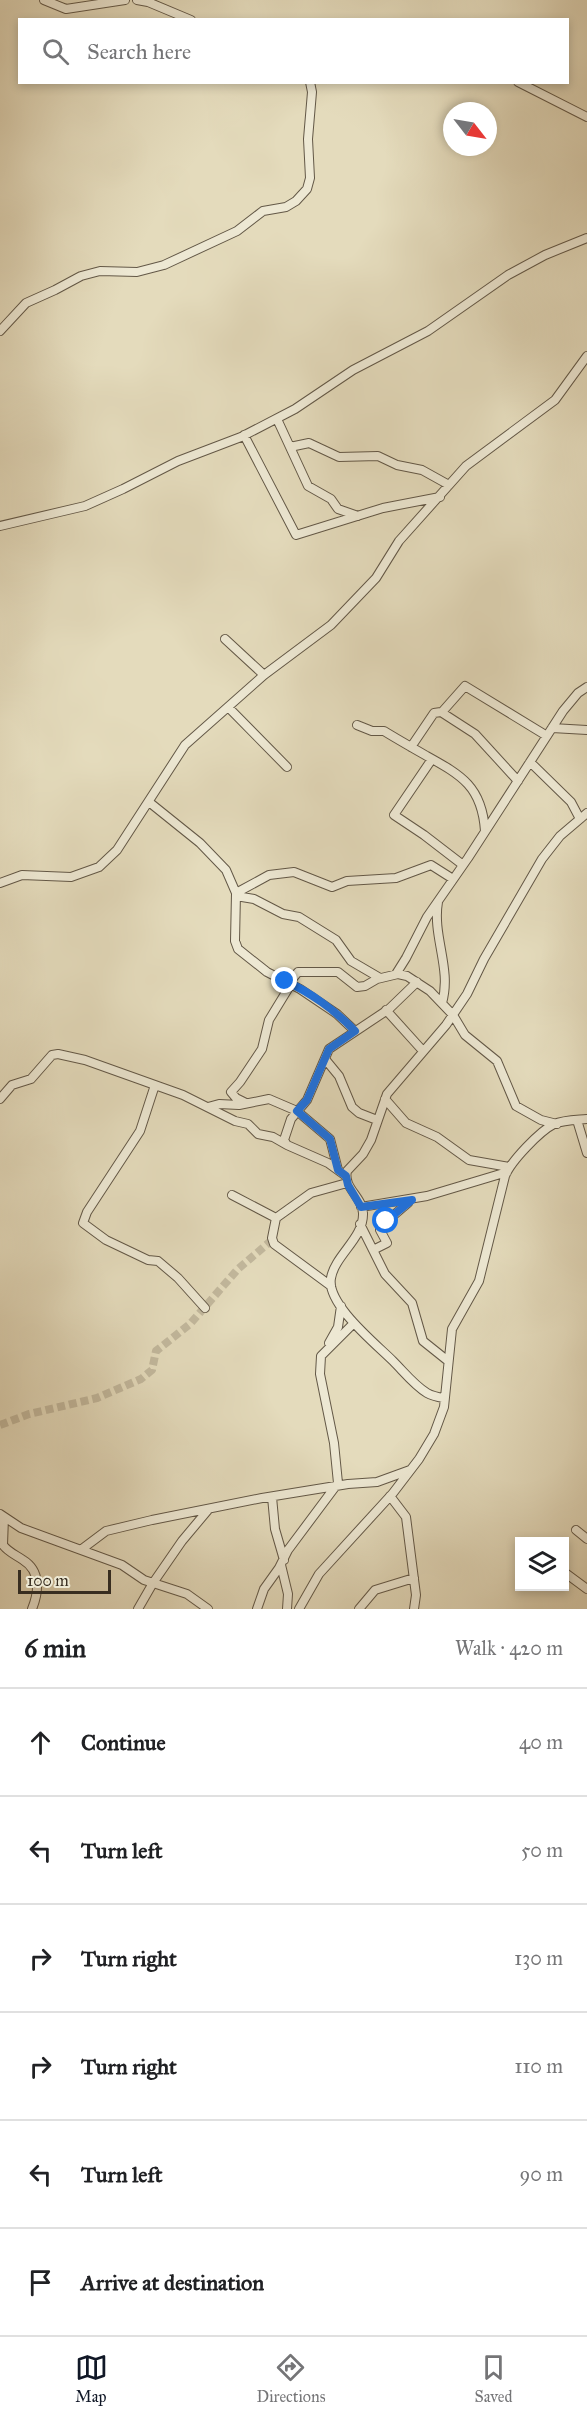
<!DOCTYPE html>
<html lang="en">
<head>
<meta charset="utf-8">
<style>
	body { margin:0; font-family:"IM FELL Great Primer",serif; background:#f2f2f2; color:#202124 }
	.controls { position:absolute; right:18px; bottom:18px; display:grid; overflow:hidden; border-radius:0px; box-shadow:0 3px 9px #0003 }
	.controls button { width:54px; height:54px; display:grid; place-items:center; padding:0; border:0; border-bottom:2px solid #e0e0e0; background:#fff; color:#202124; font:30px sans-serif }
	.compass { position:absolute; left:443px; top:102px; width:54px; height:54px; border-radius:50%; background:#fff; box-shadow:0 3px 9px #0003; rotate:121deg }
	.scale { position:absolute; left:18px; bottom:15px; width:93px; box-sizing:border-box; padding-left:6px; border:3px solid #382d20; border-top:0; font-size:16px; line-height:21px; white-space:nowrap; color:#382d20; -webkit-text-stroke:4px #ede8d3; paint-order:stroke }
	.stop { position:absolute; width:18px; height:18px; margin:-14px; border:4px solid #1a73e8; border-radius:50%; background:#fff }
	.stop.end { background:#1a73e8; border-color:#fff; box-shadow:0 2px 6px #0008 }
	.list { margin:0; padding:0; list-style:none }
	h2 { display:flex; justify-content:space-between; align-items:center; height:78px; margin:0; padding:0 24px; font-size:26px }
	h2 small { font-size:20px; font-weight:400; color:#757577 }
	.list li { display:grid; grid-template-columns:39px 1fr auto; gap:18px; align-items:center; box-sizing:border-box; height:108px; padding:0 24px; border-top:2px solid #e0e0e0 }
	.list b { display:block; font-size:22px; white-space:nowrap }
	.list em { font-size:20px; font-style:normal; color:#757577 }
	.icon { flex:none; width:33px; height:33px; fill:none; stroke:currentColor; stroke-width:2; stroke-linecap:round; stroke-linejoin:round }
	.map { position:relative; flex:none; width:587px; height:1609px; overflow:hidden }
	.search { position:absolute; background:#fff; box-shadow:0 3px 9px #0003; left:18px; right:18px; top:18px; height:66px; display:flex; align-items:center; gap:15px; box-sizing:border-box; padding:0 21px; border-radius:0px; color:#757577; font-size:22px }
	.sheet { height:726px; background:#fff }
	nav { display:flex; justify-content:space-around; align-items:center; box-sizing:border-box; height:84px; border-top:2px solid #e0e0e0; background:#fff; font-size:16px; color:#757577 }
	nav a { display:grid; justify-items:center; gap:3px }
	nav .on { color:#111827 }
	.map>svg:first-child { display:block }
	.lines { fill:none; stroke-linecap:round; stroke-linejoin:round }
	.minor-tunnel { stroke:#c2b89d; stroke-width:8; stroke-dasharray:8 4; stroke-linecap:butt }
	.minor-casing { stroke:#635847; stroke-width:10 }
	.minor { stroke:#ede8d3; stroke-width:8 }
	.route { stroke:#1a73e8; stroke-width:8 }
</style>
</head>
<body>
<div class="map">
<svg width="587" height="1609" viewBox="0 0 587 1609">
	<rect width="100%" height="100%" fill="#e4dbbc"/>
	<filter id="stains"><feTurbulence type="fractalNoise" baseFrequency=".00333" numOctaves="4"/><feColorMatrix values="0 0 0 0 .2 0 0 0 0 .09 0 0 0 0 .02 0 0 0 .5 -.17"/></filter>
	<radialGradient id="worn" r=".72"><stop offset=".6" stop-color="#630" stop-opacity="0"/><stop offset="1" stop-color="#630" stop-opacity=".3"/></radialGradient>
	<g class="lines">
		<path class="minor-tunnel" d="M0,1425L29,1414L97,1398L141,1379L152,1370L156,1351L190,1324L238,1269L272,1240"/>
		<g class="minor-casing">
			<path id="minor" d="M44,0L66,9L125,0
				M137,0L148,2L191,20
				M518,82L587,117
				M0,331L26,303L55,290L81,276L100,271L137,272L164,265L237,231L263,211L286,207L296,201L307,189L310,178L308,139L312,92L310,82
				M277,419L308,486L331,499L338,509L358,516
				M244,435L296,535L383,508L440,497
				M290,447L309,443L339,457L378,456L397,465L422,470L449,485
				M0,526L85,506L123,489L178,461L241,437L295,409L353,370L428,331L508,275L545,255L587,238
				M225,639L264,675
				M228,707L287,767
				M442,712L465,686L547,736
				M357,725L372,731H384C397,739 411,747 425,755C461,775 482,786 485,831
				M552,728L587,730
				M411,747L434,713L441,712L475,734L518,781
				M432,759L394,815L424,835L463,865
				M530,762L571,802L580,819
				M149,802L200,843L226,870L236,893L235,941L238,949L267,972L300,989L337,1014L355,1031
				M0,883L22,875L71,877L99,867L117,850L185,745L264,675L331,625L376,578L399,541L466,466L555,400L587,356
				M236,893L269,875L294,872L332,887L347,881L396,878L431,865L453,879
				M236,896L254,899L283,914L299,917L336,940L351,961L380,978
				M438,902C432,936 452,969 442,1003
				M396,974L406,958L427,917L468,858L563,711L578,693L587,687
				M289,983L298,972H338L357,987L365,986L377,979L398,974L407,976L430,991L453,1015L465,1035L497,1061L516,1106L541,1120L557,1124
				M386,1010L423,1051
				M325,1059L339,1076L352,1107L359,1113L377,1120
				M155,1085L140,1131L87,1212L83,1223L106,1240L148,1260L158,1261L178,1278L205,1308
				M0,1099L12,1085L31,1079L52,1055L58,1054L85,1060L183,1095L235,1121L248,1124L258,1134L273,1137L287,1145
				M385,1099L406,1123L437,1137L469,1160L509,1167
				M246,1103L236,1098L231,1092L240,1082L262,1049L269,1020L291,984
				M208,1107L219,1104L239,1105L269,1099L297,1111L330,1139L338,1170
				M577,1120L587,1153
				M346,1176L328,1163L287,1145L284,1140L291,1119L307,1100L329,1049L389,1009L417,982
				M232,1195L276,1218L311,1193L347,1183
				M361,1207L427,1196L507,1172
				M276,1218L272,1238L274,1244L331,1286
				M360,1224L385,1274L412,1303L423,1341L448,1361
				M373,1250L387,1243L380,1230L381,1226L408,1203
				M329,1343L338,1327L341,1306
				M444,1398C437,1397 432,1396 427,1393C414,1385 404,1372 393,1361C376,1344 326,1304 331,1278C335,1255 364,1238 363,1213C362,1196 343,1188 347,1171L363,1154L371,1140L387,1094L446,1025L467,994L484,959L542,859L560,836L587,813
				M390,1496L406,1517L416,1595L414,1609
				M272,1497L275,1529L284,1560
				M0,1514L21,1528L122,1565L144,1580L187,1594L208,1609
				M4,1517L3,1545C8,1552 16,1555 23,1560C41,1571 39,1592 32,1609
				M576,1530L587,1539
				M82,1549L106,1531L152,1520L262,1498L348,1484L377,1482L410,1470
				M281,1565L288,1594L287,1609
				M564,1572L587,1589
				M138,1609L153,1583L182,1541L208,1510
				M257,1609L264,1589L279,1568L288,1550L338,1483L334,1443L320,1374L321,1356L354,1323
				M299,1609L319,1574L393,1493L419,1459L434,1434L444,1407L452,1329L479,1281L505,1176C511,1161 540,1131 554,1124C564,1120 577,1120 587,1119
				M359,1609L375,1590L414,1578"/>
		</g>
		<use href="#minor" class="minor"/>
	</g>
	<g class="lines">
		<path class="route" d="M285,981C310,992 336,1011 355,1031L329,1049L307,1100L297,1111L330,1139L338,1170L346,1176L348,1185L361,1207L412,1200L386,1221"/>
	</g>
	<rect width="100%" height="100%" filter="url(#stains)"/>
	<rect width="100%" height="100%" fill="url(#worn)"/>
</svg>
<div class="controls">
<button><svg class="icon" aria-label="layers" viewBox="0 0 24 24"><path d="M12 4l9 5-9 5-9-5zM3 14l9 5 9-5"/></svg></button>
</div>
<svg class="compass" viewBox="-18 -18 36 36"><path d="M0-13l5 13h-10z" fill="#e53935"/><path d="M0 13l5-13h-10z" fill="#757577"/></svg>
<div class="scale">100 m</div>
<div class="stop" style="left:386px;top:1221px"></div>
<div class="stop end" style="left:285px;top:981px"></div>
<div class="search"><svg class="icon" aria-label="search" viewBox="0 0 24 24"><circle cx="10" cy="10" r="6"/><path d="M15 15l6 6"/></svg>Search here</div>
</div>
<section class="sheet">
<h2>6 min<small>Walk · 420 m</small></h2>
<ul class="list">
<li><svg class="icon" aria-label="ahead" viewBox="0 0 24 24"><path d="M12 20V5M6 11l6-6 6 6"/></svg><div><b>Continue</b></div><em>40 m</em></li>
<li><svg class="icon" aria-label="left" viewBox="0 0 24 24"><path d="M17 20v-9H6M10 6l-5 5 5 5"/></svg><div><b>Turn left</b></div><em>50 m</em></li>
<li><svg class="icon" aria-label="right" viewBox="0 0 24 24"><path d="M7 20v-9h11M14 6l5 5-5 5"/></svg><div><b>Turn right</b></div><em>130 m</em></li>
<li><svg class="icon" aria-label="right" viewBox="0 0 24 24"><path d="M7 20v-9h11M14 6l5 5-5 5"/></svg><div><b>Turn right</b></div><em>110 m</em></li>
<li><svg class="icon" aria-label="left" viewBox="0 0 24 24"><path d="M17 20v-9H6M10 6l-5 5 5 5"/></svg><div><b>Turn left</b></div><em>90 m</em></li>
<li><svg class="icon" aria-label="arrive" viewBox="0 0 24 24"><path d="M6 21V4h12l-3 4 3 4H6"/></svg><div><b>Arrive at destination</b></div></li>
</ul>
</section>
<nav>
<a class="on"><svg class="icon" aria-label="map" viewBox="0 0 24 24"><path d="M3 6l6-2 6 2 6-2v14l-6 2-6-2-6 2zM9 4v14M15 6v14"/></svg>Map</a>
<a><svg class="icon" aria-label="directions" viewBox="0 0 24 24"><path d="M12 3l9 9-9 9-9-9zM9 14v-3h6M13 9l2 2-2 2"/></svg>Directions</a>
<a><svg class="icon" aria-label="saved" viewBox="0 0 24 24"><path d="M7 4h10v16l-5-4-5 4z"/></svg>Saved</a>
</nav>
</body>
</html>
